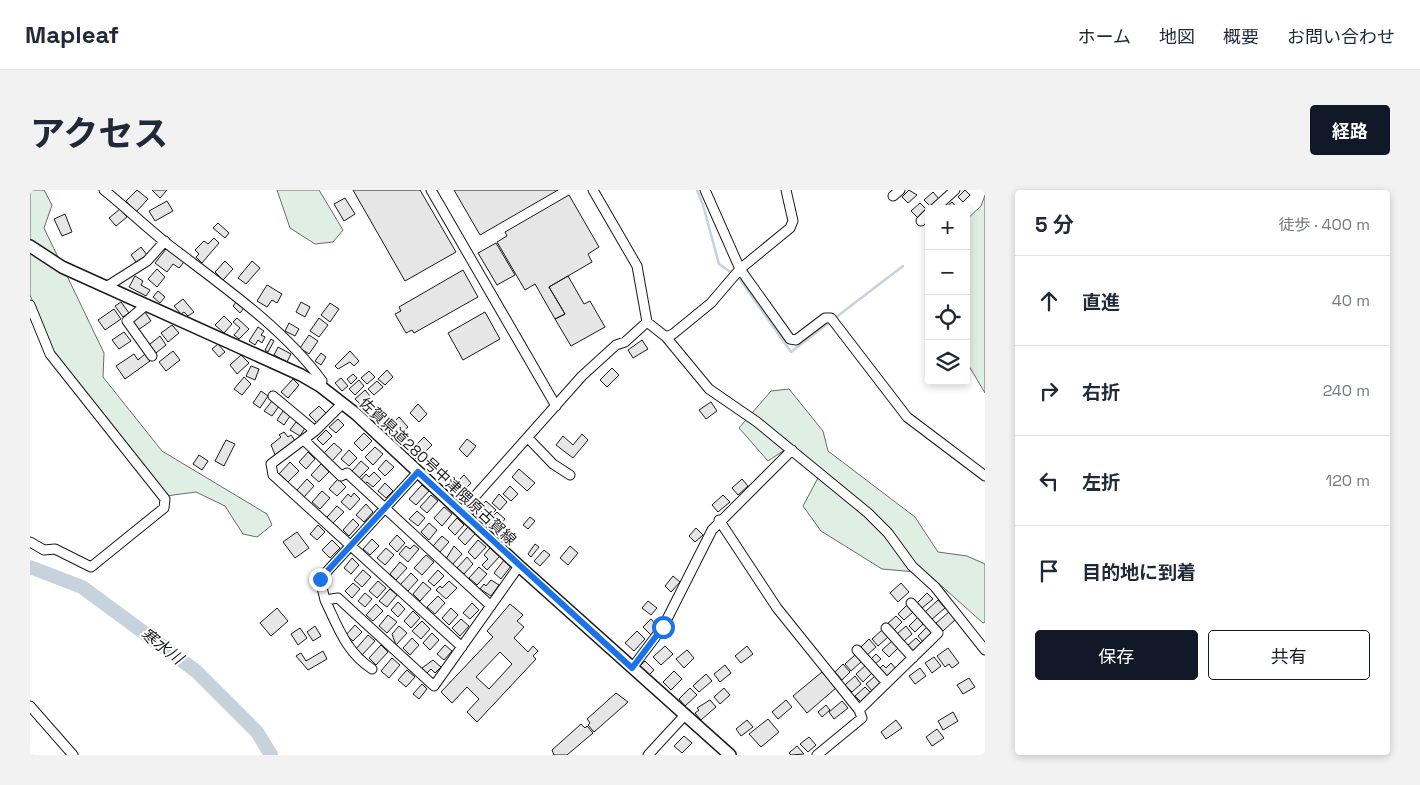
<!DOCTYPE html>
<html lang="ja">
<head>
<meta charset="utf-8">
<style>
	body { margin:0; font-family:"Space Grotesk","Noto Sans JP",sans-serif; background:#f2f2f3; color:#1f2937 }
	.controls { position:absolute; right:15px; top:15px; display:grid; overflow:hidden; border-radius:5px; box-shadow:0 2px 8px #0003 }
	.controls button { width:45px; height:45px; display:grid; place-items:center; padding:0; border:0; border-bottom:1px solid #e0e1e3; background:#fff; color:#1f2937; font:25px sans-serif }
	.stop { position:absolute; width:15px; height:15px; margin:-11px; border:4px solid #1a73e8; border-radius:50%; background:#fff }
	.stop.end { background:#1a73e8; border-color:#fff; box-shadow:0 1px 5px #0008 }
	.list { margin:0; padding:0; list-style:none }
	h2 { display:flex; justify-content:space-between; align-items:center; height:65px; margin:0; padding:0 20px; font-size:21px }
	h2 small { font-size:16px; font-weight:400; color:#747a83 }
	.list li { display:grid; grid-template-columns:32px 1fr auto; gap:15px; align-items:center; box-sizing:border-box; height:90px; padding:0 20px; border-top:1px solid #e0e1e3 }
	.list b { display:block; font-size:19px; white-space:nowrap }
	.list em { font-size:16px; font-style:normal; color:#747a83 }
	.actions { display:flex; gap:10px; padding:15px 20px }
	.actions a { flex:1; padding:11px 0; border:1px solid #111827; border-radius:5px; text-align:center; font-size:18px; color:#111827 }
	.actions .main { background:#111827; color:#fff }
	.icon { flex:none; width:28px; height:28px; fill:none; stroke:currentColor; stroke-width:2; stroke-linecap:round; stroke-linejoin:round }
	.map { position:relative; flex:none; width:955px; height:565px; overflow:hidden; border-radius:5px }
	header { display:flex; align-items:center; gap:30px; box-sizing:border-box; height:70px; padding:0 25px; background:#fff; border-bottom:1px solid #e0e1e3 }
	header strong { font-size:24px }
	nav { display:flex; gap:28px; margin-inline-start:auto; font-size:18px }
	.intro { display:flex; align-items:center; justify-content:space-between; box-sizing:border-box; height:120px; padding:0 30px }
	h1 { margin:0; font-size:35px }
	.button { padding:12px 22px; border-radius:5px; background:#111827; color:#fff; font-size:18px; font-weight:700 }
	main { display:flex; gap:30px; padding:0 30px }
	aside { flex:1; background:#fff; border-radius:5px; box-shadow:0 2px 8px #0003 }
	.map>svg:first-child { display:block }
	.green { fill:#e0efe3; stroke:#6a6a6a }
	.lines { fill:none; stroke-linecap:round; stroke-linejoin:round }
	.stream { stroke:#c6d2dc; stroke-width:2.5 }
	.river { stroke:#c6d2dc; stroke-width:14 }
	.building { fill:#e6e6e6; stroke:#1a1a1a; fill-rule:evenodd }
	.minor-casing { stroke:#1a1a1a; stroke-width:11 }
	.major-casing { stroke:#1a1a1a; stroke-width:14 }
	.minor { stroke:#fff; stroke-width:9 }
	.major { stroke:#fff; stroke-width:11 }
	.route { stroke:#1a73e8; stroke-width:6 }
	.labels { text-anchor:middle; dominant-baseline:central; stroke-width:4; stroke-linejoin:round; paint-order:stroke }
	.street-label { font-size:15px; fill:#1a1a1a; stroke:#fff }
	.water-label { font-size:16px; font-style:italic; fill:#1a1a1a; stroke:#fff }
</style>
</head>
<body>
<header>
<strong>Mapleaf</strong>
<nav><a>ホーム</a><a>地図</a><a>概要</a><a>お問い合わせ</a></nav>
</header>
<div class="intro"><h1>アクセス</h1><a class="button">経路</a></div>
<main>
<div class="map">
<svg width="955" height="565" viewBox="0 0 955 565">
	<rect width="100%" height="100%" fill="#fff"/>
	<path class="green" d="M0,0H14L22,15L14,38L74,163L73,187L132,261L237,324L242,335L227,347L213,344L195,316L166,302L136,306L24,162L0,105Z
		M247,0H289L313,40L303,52L285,54L260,38Z
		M955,5V203L936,171V30L951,16Z
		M759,199L793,241L798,261L885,327L908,362L937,366L955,374V432L953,433L897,383L852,379L791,341L773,316L789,286L756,259L738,271L709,238L741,201Z"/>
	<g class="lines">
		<path class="stream" d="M667,0L673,15L689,74L709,88L761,162L800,132
			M805,128L873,76"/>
		<path class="river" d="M0,377L52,397L166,481L227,542L241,565"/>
	</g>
	<path class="building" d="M107,0L118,9L106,22L96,11Z
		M122,0H137L130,8Z
		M323,0H390L426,62L375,91Z
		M424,0H528L450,45Z
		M879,0L887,5L878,13L872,7Z
		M935,0L940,5L933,12L928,7Z
		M903,2L909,9L901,17L894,10Z
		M539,5L569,57L558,64L562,72L519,97L535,124L525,129L505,94L495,100L467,52L477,46L475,42Z
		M315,8L325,24L314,31L304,14Z
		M137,11L143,21L125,31L119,21Z
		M922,12L928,19H914Z
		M890,13L898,21L889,29L881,21Z
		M90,19L97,27L86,36L79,28Z
		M35,24L42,42L32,46L24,29Z
		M188,33L199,43L195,48L183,38Z
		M184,48L189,53L172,73L166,67L169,64L165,60L174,51L178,54Z
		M466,53L485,85L467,95L448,63Z
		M111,57L117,65L106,72L101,65Z
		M136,59L154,72L149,78L143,74L137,82L125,73Z
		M195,71L203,79L193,90L185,82Z
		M222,71L230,78L216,94L208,88Z
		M127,79L135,87L127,97L118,89Z
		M433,80L448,107L384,143L382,140L376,143L365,124L371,121L369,117Z
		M105,86L113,91L111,95L120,100L116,106L99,97Z
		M538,86L554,114L560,111L575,137L541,156L525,129L535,124L519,97Z
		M237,95L252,104L247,113L242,110L237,117L227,111Z
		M128,101L135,107L130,113L123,107Z
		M153,109L164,122L158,126L154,122L151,124L144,116Z
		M207,111L214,118L210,123L203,116Z
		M91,112L99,123L93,127L85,116Z
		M271,112L280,117L275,127L266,122Z
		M300,113L309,119L300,132L291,125Z
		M84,119L91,129L75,140L68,130Z
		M115,122L121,131L108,140L102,132Z
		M455,122L470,149L433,170L418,143Z
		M194,126L202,134L194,143L185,135Z
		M207,128L219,139L209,149L204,145L210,138L203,132Z
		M289,128L298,135L289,147L280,141Z
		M259,133L269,139L265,146L255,141Z
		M142,135L149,143L138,152L131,143Z
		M228,137L234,141L231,145L235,147L232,153L228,150L225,155L219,151Z
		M94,142L101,151L89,159L82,150Z
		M279,145L288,151L279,164L270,158Z
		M130,146L136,155L126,163L119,155Z
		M241,149L244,151L238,162L235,160Z
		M612,150L618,159L603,168L598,160Z
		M188,154L195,162L189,167L182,159Z
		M248,157L261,164L257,172L244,165Z
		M143,161L150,170L136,181L129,172Z
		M320,161L329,171L324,176L320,172L308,179L305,176Z
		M291,163L296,167L291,175L285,171Z
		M104,164L108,170L115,164L120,171L95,189L86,176Z
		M211,165L219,173L207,184L200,175Z
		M221,176L229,179L225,190L216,186Z
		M582,178L589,185L577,197L570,190Z
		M357,180L363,187L355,195L348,189Z
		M339,181L345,187L337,194L331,188Z
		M323,184L327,188L321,194L317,189Z
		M214,187L221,194L212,205L204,199Z
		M311,188L318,196L312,201L305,193Z
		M263,189L269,195L258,208L251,202Z
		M329,190L334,196L325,205L319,199Z
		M347,191L353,197L344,205L338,199Z
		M335,200L340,206L331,215L325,209Z
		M231,201L238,206L230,218L223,213Z
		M242,211L249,216L242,226L234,221Z
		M681,212L687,221L676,229L669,220Z
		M388,214L397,224L389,232L380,223Z
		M289,216L297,224L287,233L279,225Z
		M253,221L260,226L254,235L247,230Z
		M369,227L378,237L366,247L357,238Z
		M308,229L314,235L306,243L299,237Z
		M266,232L275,238L270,246L260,240Z
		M296,240L302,246L293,255L287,249Z
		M254,242L258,247L261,245L266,252L246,267L241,255L251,247L249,245Z
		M334,243L342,251L332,261L324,253Z
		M552,244L558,250L543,268L526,255L533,246L543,255Z
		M394,247L402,255L387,270L379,262Z
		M437,249L446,256L437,267L429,259Z
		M196,250L205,254L194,276L185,271Z
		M304,253L312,260L302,271L294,263Z
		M345,257L353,264L343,275L335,267Z
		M319,260L327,268L319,276L311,269Z
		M278,262L285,269L276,279L269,272Z
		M169,265L178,271L172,280L163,274Z
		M356,270L364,277L355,286L348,279Z
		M331,271L339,278L329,288L322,281Z
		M260,272L269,281L258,292L249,284Z
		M291,274L299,282L289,292L281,285Z
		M489,279L505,293L497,301L482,287Z
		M344,282L351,289L343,297L337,292L333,296L329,292L336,284L339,287Z
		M434,285L441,293L432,302L424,295Z
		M277,289L284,296L274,307L267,300Z
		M308,289L316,297L307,306L299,299Z
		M712,289L718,296L708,305L702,298Z
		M355,293L363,301L356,308L348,301Z
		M392,295L399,301L386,315L379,309Z
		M480,296L488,304L481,311L473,304Z
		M292,301L300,308L290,319L282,312Z
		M324,303L330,309L320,320L311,312L318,304L321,307Z
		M469,304L477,312L470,320L462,313Z
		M401,305L408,311L397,323L390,317Z
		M693,305L700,312L688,322L682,315Z
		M456,311L466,320L460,326L450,317Z
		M336,314L343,322L334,332L326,325Z
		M307,316L314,322L303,333L297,327Z
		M414,317L422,324L412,336L404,328Z
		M447,317L458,328L453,333L442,322Z
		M387,321L395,328L388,336L379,329Z
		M467,322L475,329L466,340L457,332Z
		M500,327L505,331L498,339L493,335Z
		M427,328L434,335L425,345L418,338Z
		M323,329L329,335L319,346L313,340Z
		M399,333L407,340L399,350L391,342Z
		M288,335L295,342L287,350L280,344Z
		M438,337L445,344L435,355L428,348Z
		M666,338L673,345L665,352L659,346Z
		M267,342L279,358L265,368L253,352Z
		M367,345L375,353L367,362L359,354Z
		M412,346L419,352L410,362L403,356Z
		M342,349L349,356L340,365L333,359Z
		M302,350L310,358L300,368L292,360Z
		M448,350L456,357L445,369L438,362Z
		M505,354L509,357L501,367L498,364Z
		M384,355L389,359L378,372L369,364L376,356L380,359Z
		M424,356L432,364L422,375L416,369Z
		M540,356L548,363L538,375L530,368Z
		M356,358L364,365L355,375L347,368Z
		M460,358L470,366L457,380L452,375L458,369L454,365Z
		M514,360L520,365L510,376L504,371Z
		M396,365L404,372L392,385L384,378Z
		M437,367L443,374L434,384L427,378Z
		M322,368L329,375L321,384L314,378Z
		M474,370L481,376L471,389L464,383Z
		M370,372L377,378L366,390L360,384Z
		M449,377L457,384L447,395L439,388Z
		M333,380L341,387L332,397L324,390Z
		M408,380L414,386L404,396L398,391Z
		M381,383L388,390L378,401L370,395Z
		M643,386L650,392L641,402L635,396Z
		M461,390L469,395L461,406L450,399L454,394L456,396Z
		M348,391L356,398L347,408L339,401Z
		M419,391L427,398L416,409L406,400L410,396L412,398Z
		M393,392L401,399L390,411L383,404Z
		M323,393L330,399L322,408L315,401Z
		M871,393L879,402L868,412L860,403Z
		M360,399L367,405L357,417L349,411Z
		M335,403L342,409L335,417L328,411Z
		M897,403L903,409L892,418L887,413Z
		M408,406L415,413L405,424L397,417Z
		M908,410L915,418L901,430L895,422Z
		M618,411L627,418L621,425L612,418Z
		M368,412L375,419L368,427L361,420Z
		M442,413L449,420L440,429L433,423Z
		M346,414L353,421L343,431L336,425Z
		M480,414L493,425L487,431L494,437L484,448L498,462L503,456L508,461L503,466L506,469L447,532L437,522L449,509L437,497L422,513L411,502L463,447L457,441ZM470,462L482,474L459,499L446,487Z
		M877,415L883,422L874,430L868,424Z
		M247,418L258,431L241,446L230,433Z
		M421,418L428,425L419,435L412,428Z
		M383,421L390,428L381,438L374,431Z
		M919,422L926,429L913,441L906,433Z
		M358,425L367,432L357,443L349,436Z
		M866,426L872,432L863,441L857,434Z
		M888,427L894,433L885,442L879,436Z
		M431,429L439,436L430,446L422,438Z
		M621,429L628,437L621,445L613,437Z
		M392,431L400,439L391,449L382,441Z
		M325,435L332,442L323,451L316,445Z
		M285,436L291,446L283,451L277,442Z
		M369,436L377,443L366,455L362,444Z
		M876,436L882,444L874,451L867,444Z
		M897,437L903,444L894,453L888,446Z
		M270,438L277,448L268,455L261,444Z
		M852,440L858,447L848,456L842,449Z
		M607,441L615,449L604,461L595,453Z
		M402,443L409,450L400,460L393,453Z
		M338,445L345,451L332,465L326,459Z
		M382,448L389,455L380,465L373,458Z
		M886,448L892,454L883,462L877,456Z
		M839,449L846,457L836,466L829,459Z
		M862,451L868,458L859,467L852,460Z
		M351,455L358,462L346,475L339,468Z
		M415,455L422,461L414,470L407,464Z
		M635,456L643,464L631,475L623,467Z
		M717,456L723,464L711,473L705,466Z
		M918,458L929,473L922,478L919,474L915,477L907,466Z
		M657,460L664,468L654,478L646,469Z
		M293,461L297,469L278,480L266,466L271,463L276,471Z
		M826,464L832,471L821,481L815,474Z
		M846,464L851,469L844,475L840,470Z
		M904,467L911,476L902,483L895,473Z
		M362,468L370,475L359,488L351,481Z
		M403,470L411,477L405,483L401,479L397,483L392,478Z
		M615,471L624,480L619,485L610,476Z
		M861,473L867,480L857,488L849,479L853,475L856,478Z
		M813,474L820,482L812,490L805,482Z
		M695,475L701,483L690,492L684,484Z
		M836,475L843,482L833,492L826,484Z
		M890,478L896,486L885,494L879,486Z
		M377,480L385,487L376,497L368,490Z
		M644,481L652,489L641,500L633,492Z
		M792,482L806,498L777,523L763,506Z
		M676,484L682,491L669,502L663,496Z
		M825,486L831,494L822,502L815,495Z
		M845,486L852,494L843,502L836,494Z
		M939,488L945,497L933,504L927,495Z
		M392,494L397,499L389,509L383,504Z
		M835,497L841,503L831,512L825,506Z
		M660,498L667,505L655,516L649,509Z
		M694,498L700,505L690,514L684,507Z
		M586,503L598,512L564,542L558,535L560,533L557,529Z
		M680,510L686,517L671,530L665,523L669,520L667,518Z
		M756,510L762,517L748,529L742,522Z
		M812,511L818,518L804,529L799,522Z
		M796,515L800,520L792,527L788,522Z
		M923,522L928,531L913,540L908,531Z
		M738,529L749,542L731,557L719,544Z
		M717,530L723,537L711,546L706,539Z
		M866,530L872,538L856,549L851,542Z
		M551,534L555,538L557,536L563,543L537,565H524L522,560Z
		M907,539L914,548L902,556L896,547Z
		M654,546L662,553L652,563L644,556Z
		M779,547L786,555L778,562L770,554Z
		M767,556L774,564L761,565L759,563Z"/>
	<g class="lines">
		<g class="minor-casing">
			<path id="minor" d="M74,0C95,17 114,35 135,52C188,93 252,136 292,191L290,196
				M401,0L526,216
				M675,0L710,79L760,149L766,150L795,128H801L877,227L955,286
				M863,6L870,0
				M904,19L925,0
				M891,31L899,23
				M76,97L117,71L135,51
				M0,115L20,164L135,309L134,318L61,377L25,359L14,360L0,352
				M116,115L97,131L122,166
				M617,132L636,147L679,199L727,232L838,323L858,343L882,376L905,397L955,460
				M636,147L643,144L681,113L710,79L760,38L763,31L756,0
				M243,206L285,241
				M313,213L285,241L241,274L243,285L432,457
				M498,248L523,274L540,285
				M274,250L311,286L317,283L461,416
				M388,282L290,389L295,410L308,408L404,496L489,376
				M431,322L552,186L586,155L595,152L617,132L607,76L563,0
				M689,330L747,418L829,520L832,528L787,565
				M295,410C308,437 316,462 342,479
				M856,438L883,468
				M827,460L857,493
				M602,478L633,437L682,340L762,260
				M0,516L43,565
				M829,520L908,443L881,413
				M618,565L655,525"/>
		</g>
		<g class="major-casing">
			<path id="major" d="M0,56L32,77L271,185L290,196L326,224L489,376L700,565"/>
		</g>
		<use href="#minor" class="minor"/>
		<use href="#major" class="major"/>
	</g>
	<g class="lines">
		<path class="route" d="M290,389L388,282L602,478L633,437"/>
	</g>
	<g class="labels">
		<g class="street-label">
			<text transform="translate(408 281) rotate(43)">佐賀県道280号中津隈原古賀線</text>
		</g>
		<g class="water-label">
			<text transform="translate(132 456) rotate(37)">寒水川</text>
		</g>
	</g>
</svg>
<div class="controls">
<button>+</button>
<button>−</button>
<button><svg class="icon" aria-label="locate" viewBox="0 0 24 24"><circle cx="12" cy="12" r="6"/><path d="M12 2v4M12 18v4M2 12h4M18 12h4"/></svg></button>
<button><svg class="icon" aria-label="layers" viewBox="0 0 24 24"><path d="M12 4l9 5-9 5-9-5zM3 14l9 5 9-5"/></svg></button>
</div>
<div class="stop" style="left:633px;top:437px"></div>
<div class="stop end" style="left:290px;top:389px"></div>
</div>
<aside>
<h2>5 分<small>徒歩 · 400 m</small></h2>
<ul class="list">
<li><svg class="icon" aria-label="ahead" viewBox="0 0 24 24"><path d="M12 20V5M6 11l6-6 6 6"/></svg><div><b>直進</b></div><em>40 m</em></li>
<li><svg class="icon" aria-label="right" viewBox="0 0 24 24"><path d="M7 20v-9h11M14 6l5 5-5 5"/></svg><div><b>右折</b></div><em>240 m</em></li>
<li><svg class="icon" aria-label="left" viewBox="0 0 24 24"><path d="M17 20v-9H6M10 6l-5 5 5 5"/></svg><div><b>左折</b></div><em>120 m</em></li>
<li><svg class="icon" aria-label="arrive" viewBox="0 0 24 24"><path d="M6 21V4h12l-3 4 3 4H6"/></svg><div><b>目的地に到着</b></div></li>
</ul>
<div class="actions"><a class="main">保存</a><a>共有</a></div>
</aside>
</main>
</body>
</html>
